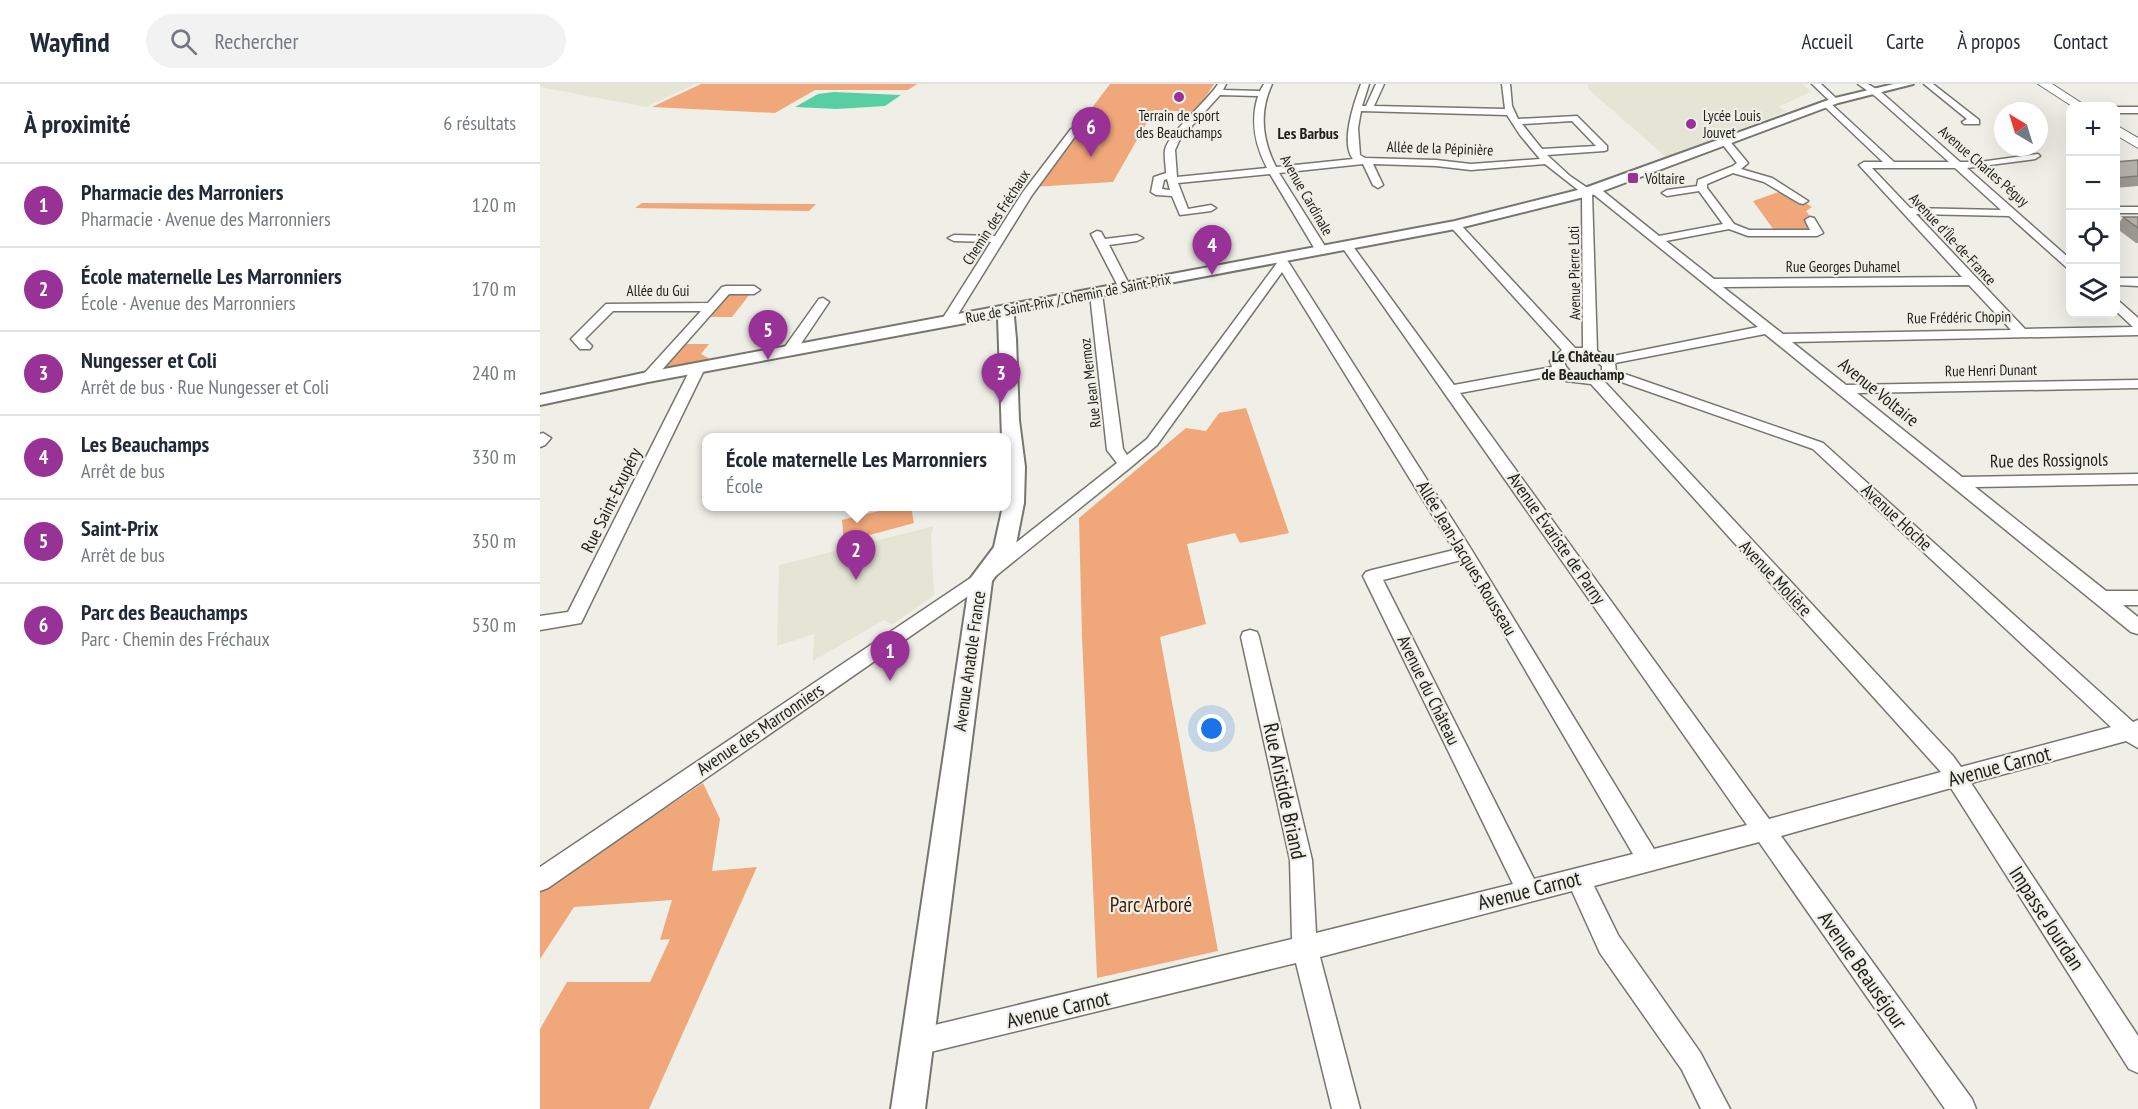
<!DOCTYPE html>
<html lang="fr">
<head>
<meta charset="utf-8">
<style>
	body { margin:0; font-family:"PT Sans Narrow",sans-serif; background:#f2f2f3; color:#1f2937 }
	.controls { position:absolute; right:18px; top:18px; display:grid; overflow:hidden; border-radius:12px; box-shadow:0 6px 24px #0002 }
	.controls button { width:54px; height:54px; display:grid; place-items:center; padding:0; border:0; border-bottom:2px solid #e0e1e3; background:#fff; color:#1f2937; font:30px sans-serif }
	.compass { position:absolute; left:1454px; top:18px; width:54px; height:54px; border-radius:50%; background:#fff; box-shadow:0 6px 24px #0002; rotate:322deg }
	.you { position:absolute; left:672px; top:645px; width:21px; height:21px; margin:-15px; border:4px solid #fff; border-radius:50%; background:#1a73e8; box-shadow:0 0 0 9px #1a73e833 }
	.badge { display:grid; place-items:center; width:39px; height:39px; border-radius:50%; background:#983297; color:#fff; font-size:20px; font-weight:700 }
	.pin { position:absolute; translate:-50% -50px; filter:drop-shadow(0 2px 3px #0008) }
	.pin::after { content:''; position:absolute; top:32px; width:21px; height:18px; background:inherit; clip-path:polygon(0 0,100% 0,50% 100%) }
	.popup { position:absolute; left:162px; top:349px; width:309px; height:78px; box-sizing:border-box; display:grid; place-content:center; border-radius:12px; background:#fff; filter:drop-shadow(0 2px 4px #0005); font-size:20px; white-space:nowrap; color:#747a83 }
	.popup b { font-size:22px; color:#1f2937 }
	.popup::after { content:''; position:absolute; left:50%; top:100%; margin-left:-12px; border:12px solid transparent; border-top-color:#fff }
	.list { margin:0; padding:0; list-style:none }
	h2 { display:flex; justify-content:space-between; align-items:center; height:78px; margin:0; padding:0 24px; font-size:26px }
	h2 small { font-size:20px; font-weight:400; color:#747a83 }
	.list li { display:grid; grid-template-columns:39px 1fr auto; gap:18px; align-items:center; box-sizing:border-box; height:84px; padding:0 24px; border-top:2px solid #e0e1e3 }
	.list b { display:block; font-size:22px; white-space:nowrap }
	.list p { margin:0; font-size:20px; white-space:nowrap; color:#747a83 }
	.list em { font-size:20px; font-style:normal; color:#747a83 }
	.icon { flex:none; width:33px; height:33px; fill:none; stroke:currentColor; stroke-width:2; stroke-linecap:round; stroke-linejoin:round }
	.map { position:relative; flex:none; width:1598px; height:1025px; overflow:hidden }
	header { display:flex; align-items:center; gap:36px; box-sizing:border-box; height:84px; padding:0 30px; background:#fff; border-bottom:2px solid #e0e1e3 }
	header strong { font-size:28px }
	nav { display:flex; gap:33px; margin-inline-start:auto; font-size:21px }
	.search { width:420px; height:54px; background:#f2f2f3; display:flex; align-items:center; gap:15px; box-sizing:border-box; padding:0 21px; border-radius:33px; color:#747a83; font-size:22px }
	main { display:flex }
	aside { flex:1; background:#fff }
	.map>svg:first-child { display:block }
	.built { fill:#e4e5d5 }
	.green { fill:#f0a87a }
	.water { fill:#58cfa3 }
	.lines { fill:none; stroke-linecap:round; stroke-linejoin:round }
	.minor-casing { stroke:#75766e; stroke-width:3 }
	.tertiary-casing { stroke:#75766e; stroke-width:4 }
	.secondary-casing { stroke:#75766e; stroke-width:2 }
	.minor { fill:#fff; fill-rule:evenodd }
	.tertiary { fill:#fff; fill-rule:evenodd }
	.secondary { fill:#fff; fill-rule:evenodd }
	.wall { fill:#9d9a94 }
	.building { fill:#b7b3ac; stroke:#807d78; stroke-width:1.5 }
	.poi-dot { fill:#983297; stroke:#efefe7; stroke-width:2 }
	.labels { text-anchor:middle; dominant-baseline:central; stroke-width:4.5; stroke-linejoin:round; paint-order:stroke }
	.far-poi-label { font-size:15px; fill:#1f1f1c; stroke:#efefe7; text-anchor:start }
	.far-street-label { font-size:15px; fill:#1f1f1c; stroke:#efefe7 }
	.far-neighbourhood-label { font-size:16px; font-weight:bold; fill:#1f1f1c; stroke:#efefe7 }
	.street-label { font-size:18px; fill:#1f1f1c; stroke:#efefe7 }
	.near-street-label { font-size:21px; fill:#1f1f1c; stroke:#efefe7 }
	.near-park-label { font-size:21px; fill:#411f07; stroke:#efefe7 }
</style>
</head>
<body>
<header>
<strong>Wayfind</strong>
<div class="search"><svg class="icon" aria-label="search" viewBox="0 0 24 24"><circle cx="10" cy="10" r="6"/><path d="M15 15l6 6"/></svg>Rechercher</div>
<nav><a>Accueil</a><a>Carte</a><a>À propos</a><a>Contact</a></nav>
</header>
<main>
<aside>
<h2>À proximité<small>6 résultats</small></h2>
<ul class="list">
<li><span class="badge">1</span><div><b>Pharmacie des Marroniers</b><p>Pharmacie · Avenue des Marronniers</p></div><em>120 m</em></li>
<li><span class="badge">2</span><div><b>École maternelle Les Marronniers</b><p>École · Avenue des Marronniers</p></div><em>170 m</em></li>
<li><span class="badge">3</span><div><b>Nungesser et Coli</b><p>Arrêt de bus · Rue Nungesser et Coli</p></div><em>240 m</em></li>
<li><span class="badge">4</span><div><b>Les Beauchamps</b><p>Arrêt de bus</p></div><em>330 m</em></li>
<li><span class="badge">5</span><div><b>Saint-Prix</b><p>Arrêt de bus</p></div><em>350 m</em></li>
<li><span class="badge">6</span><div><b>Parc des Beauchamps</b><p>Parc · Chemin des Fréchaux</p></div><em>530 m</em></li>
</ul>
</aside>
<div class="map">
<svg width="1598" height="1025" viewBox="0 0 1598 1025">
	<rect width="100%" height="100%" fill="#efefe7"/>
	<path class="built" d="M0,0H155L106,23L0,3Z
		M1048,0H1262L1271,8L1238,23L1247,27L1126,73L1048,5Z
		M394,442L391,450L394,511L352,541L344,536L273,577L274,550L237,562L239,481Z"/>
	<path class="green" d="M161,0H377L368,6H275L235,29L112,23Z
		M570,0H674L656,28L614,26L573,98L492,103Z
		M1244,106L1272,123L1266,127L1272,135L1266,147L1236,149L1213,117Z
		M102,119L272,120H276L269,127L95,124Z
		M210,210L192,233H162L181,211Z
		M137,260H169L161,270L172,276L112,288Z
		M706,324L749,449L700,459L695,449L647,460L666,540L620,553L678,867L557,894L542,553L539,434L646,344L666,347L679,329Z
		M371,423L374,439L304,458L302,436L355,423Z
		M163,699L180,735L172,787L217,783L109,1025H0V945L27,898H110L130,855L120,856L132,816L34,823L0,875V808Z"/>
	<path class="water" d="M294,8L361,11L345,22L297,25L255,23L278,10Z"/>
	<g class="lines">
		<g class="minor-casing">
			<path id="minor" d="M678,0H686L683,6L720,7L724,0H732C719,28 722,56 736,83L813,75C800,59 815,16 821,0H829L822,22H826L836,0H844L834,22L965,25L962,0H970L972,22L978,35L1037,32L1067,62V66L1064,67L1007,71L1030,92L1049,105L1058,103L1119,152L1183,140L1159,107L1127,112L1122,109L1127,106L1157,102L1158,96L1193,82L1197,79L1180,57L1188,55L1208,79L1201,85L1232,94L1268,117L1263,120L1259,119L1224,98L1193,89L1167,100V104L1194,140L1209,146H1270L1265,136L1270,133L1274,134L1283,149L1277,152H1208L1189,145L1126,157L1174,195L1422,193L1319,81L1324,78H1343L1282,20L1289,18L1354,78H1409L1335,12L1318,0H1328L1341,8L1420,78H1440L1498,70L1500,72L1495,75L1427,84L1530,175V184L1526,183L1469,132L1376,130L1485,245L1593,243L1576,227V217L1580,218L1598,234V251L1252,258L1306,301L1598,296V304L1317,309L1422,393L1598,390V400L1435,403L1566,507H1598V521H1583L1598,533V550L1591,548L1225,250L1075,279L1076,287L1283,359L1593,638L1598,636V664L1586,657L1431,699L1598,952V989L1589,985L1411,704L1241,752L1432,1015L1436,1025H1405L1219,758L1054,802L1078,851L1160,968L1190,1025H1161L1142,986L1060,869L1032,807L780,873L820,1025H792L756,879L378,971L369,967L365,958L369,949L378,945L752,855L750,776L701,553L703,548L710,546L717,548L719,553L772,776L776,849L973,800L823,492L826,488L832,486L914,466L742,188L617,361L591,383L447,499L8,804L0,807V783L435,491L577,379L567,366L550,210L552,207L556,206L562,210L583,365L587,371L607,355L737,179L734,175L736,173C743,171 745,174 749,179L931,465L1114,765L1207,741L802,163L808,160L812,161L914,301L1012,283L1010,277L1022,266L909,141L915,138L919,139L1035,264H1043L1042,109L1005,80L931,86L896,82L833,80L843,101L838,104L833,101L823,80L739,89L788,167L782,170L776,167L730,90L638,99L648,125L671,121L676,124L671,127L640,131L632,112L616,111L611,108L614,93L626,89C626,82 624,73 625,66C629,48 666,19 678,0ZM680,11L718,12C710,38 715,61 727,84L637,93L635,66L640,55ZM821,27L967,31L980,51L1000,75L931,80L896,76L825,74L820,71L818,44ZM1032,37L1056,62L1002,65L982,40ZM1332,84H1415L1461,126L1370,124ZM627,95L630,106L622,105L624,96ZM1052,109L1218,243L1068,273L1057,267ZM1429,201L1471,246L1243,250L1183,203ZM1042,272L1052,274L1062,282V287C1049,295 1029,294 1024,278L1029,273ZM1017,291L1026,297L1051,300L1401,688L1229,735L920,309ZM1070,294L1273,365L1571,643L1421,683L1413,672L1064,297ZM921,476L1093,770L994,795L843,496Z
				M1272,0H1281L1299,17L1292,19Z
				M1384,0H1393L1439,36V40H1424L1422,38L1427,35Z
				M1473,21L1480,27H1471L1469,24Z
				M1576,23H1598V29H1576Z
				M531,45L539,47L492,111L412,240H402L401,237L451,158L414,157L408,154L414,151L455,152L483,108Z
				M1576,123H1598V129H1576Z
				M557,147L561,148L565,155L597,151L603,154L597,157L569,161L591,204L589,207H581L579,204L551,150Z
				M1576,194H1598V202L1576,201Z
				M186,202H214L220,206L214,210H189L113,296L108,297L101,293L161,227H73L45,255L52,262L50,265H40L31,255L66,220L168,219L182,203Z
				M283,214L289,218L254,270H244L242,267L244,264L279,215Z
				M158,280L165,284L41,539L0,546V532L28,528L151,284Z
				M3,349L11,354L5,361L0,363V350Z"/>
		</g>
		<g class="tertiary-casing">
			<path id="tertiary" d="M1354,0H1373L1298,19L1052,111L915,145L471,229L474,233L476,255L479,336L485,383L484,419L475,465L452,497L385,1025H351L430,495L454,463L463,422H466V354H462L458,233L108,298L0,321V311L108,288L915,137L1042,105L1291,15Z"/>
		</g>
		<g class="secondary-casing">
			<path id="secondary" d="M1498,0H1512L1546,22H1532Z
				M1576,41L1598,54V64L1576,51Z"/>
		</g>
		<use href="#minor" class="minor"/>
		<use href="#tertiary" class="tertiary"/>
		<use href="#secondary" class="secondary"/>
	</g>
	<path class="wall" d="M1598,76V102L1575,104V78Z
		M1583,133H1598V159H1596L1576,144Z"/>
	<path class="building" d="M1598,76V92L1575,94V78Z
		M1583,133H1598V144Z"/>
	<g class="poi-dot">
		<circle cx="639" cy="13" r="6"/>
		<circle cx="1151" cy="40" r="6"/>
		<rect x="1087" y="88" width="12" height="12" rx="3"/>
	</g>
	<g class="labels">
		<g class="far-poi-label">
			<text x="639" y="31" text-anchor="middle">Terrain de sport<tspan x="639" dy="17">des Beauchamps</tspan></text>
			<text x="1163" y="31">Lycée Louis<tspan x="1163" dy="17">Jouvet</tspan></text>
			<text x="1105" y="94">Voltaire</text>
		</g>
		<g class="far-street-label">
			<text transform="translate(900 64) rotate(2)">Allée de la Pépinière</text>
			<text transform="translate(1444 82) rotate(41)">Avenue Charles Péguy</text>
			<text transform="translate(767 111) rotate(60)">Avenue Cardinale</text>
			<text transform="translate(456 133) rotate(-57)">Chemin des Fréchaux</text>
			<text transform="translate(1413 155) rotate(47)">Avenue d'Île-de-France</text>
			<text x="1303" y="182">Rue Georges Duhamel</text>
			<text transform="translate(1034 189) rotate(-91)">Avenue Pierre Loti</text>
			<text x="118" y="206">Allée du Gui</text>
			<text transform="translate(528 214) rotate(-11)">Rue de Saint-Prix / Chemin de Saint-Prix</text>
			<text transform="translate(1419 233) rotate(-1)">Rue Frédéric Chopin</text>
			<text transform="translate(1451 286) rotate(-1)">Rue Henri Dunant</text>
			<text transform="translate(550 299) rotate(-97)">Rue Jean Mermoz</text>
		</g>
		<g class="far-neighbourhood-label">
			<text x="768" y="49">Les Barbus</text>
			<text x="1043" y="272">Le Château<tspan x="1043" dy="18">de Beauchamp</tspan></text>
		</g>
		<g class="street-label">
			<text transform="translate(1339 308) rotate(39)">Avenue Voltaire</text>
			<text transform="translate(1509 376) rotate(-1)">Rue des Rossignols</text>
			<text transform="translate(71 416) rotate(-64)">Rue Saint-Exupéry</text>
			<text transform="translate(1357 433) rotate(43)">Avenue Hoche</text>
			<text transform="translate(1017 454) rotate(55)">Avenue Évariste de Parny</text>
			<text transform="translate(927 474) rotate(59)">Allée Jean-Jacques Rousseau</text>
			<text transform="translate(1236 494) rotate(47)">Avenue Molière</text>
			<text transform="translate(429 577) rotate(-82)">Avenue Anatole France</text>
			<text transform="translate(889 606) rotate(64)">Avenue du Château</text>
			<text transform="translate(220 645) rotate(-34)">Avenue des Marronniers</text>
		</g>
		<g class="near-street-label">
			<text transform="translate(1459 682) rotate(-15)">Avenue Carnot</text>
			<text transform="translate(745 707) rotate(78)">Rue Aristide Briand</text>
			<text transform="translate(989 806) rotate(-14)">Avenue Carnot</text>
			<text transform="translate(1507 834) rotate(57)">Impasse Jourdan</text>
			<text transform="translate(1323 886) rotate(55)">Avenue Beauséjour</text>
			<text transform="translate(518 925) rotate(-13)">Avenue Carnot</text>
		</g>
		<g class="near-park-label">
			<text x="611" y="820">Parc Arboré</text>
		</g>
	</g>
</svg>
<div class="controls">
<button>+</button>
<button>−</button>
<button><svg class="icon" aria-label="locate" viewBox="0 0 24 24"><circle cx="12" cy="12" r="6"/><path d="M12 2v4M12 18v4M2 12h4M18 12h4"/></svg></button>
<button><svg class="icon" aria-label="layers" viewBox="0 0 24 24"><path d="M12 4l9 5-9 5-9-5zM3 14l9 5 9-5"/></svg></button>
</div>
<svg class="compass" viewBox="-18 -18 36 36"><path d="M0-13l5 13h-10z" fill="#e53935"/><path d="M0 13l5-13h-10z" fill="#747a83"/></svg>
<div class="you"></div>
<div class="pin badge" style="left:350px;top:597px">1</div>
<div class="pin badge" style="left:316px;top:496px">2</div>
<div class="popup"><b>École maternelle Les Marronniers</b>École</div>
<div class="pin badge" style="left:461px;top:319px">3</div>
<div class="pin badge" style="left:672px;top:191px">4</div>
<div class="pin badge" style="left:228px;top:276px">5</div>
<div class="pin badge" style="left:551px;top:73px">6</div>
</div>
</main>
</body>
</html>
